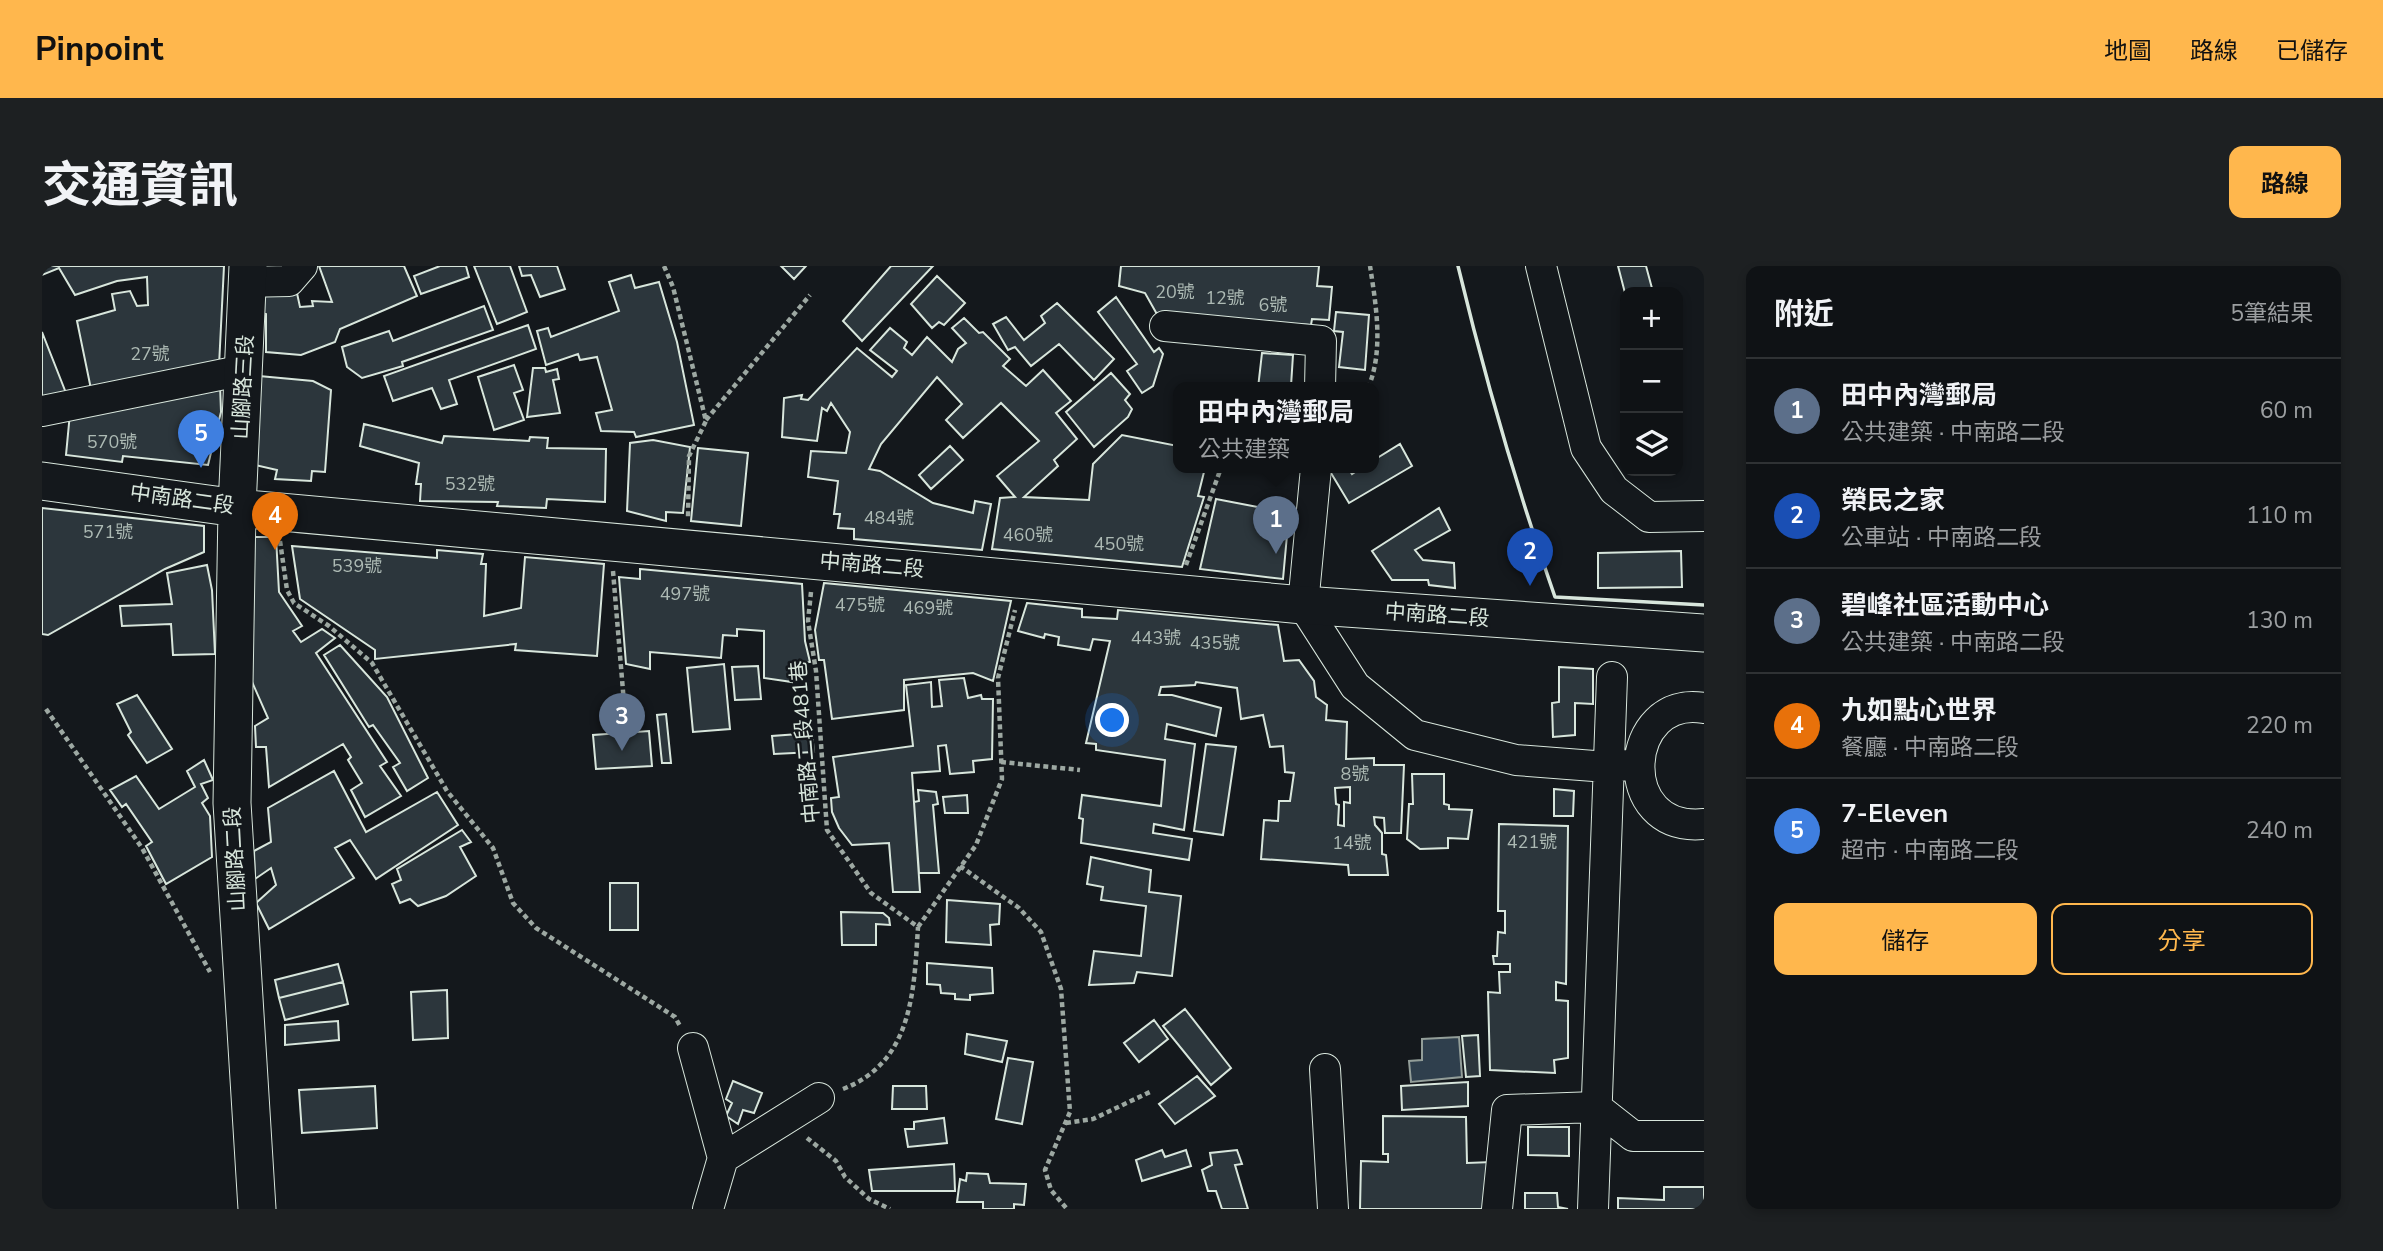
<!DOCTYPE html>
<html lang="zh-TW">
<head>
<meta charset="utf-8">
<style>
	body { margin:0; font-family:"Nunito Sans","Noto Sans TC",sans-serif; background:#1d2022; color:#f1f3f6 }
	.controls { position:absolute; right:21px; top:21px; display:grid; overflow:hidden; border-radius:14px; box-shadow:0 4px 10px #0003 }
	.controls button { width:63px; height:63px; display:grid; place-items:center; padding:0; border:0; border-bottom:2px solid #2f3234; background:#0f1215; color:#f1f3f6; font:35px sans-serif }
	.you { position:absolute; left:1071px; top:455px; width:24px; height:24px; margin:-18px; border:5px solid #fff; border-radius:50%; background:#1a73e8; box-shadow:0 0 0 10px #1a73e833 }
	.badge { display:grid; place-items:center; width:46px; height:46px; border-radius:50%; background:#ffb74d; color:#fff; font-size:23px; font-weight:700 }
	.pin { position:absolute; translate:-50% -58px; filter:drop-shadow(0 2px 4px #0008) }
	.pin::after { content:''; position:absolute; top:37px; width:24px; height:21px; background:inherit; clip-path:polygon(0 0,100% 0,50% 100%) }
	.popup { position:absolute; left:1131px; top:116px; width:206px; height:91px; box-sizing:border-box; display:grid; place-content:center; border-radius:14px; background:#0f1215; filter:drop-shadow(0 2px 5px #0005); font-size:23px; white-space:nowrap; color:#9b9ea0 }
	.popup b { font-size:26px; color:#f1f3f6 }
	.popup::after { content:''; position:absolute; left:50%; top:100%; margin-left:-14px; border:14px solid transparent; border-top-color:#0f1215 }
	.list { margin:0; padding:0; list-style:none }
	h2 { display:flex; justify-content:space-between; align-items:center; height:91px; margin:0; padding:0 28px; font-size:30px }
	h2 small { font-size:23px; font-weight:400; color:#9b9ea0 }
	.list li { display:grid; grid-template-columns:46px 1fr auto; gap:21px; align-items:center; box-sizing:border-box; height:105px; padding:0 28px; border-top:2px solid #2f3234 }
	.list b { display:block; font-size:26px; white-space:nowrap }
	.list p { margin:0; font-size:23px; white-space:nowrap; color:#9b9ea0 }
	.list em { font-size:23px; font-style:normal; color:#9b9ea0 }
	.actions { display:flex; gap:14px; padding:21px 28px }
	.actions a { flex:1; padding:16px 0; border:2px solid #ffb74d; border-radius:14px; text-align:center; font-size:24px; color:#ffb74d }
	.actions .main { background:#ffb74d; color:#111 }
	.icon { flex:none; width:38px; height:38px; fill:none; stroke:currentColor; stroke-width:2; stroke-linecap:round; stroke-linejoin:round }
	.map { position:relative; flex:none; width:1662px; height:943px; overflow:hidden; border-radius:14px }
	header { display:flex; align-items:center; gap:42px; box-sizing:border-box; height:98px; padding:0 35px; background:#ffb74d; color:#111 }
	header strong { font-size:33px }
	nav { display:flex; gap:38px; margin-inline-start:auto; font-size:24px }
	.intro { display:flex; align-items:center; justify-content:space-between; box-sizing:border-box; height:168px; padding:0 42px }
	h1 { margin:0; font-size:49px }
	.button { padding:18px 32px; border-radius:14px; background:#ffb74d; color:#111; font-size:24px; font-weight:700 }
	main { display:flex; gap:42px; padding:0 42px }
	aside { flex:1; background:#0f1215; border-radius:14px; box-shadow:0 4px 10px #0003 }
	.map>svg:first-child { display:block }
	.water { fill:#2f3f4d; stroke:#939e99; stroke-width:2 }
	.building { fill:#2c363c; stroke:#d8e6dc; stroke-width:2; fill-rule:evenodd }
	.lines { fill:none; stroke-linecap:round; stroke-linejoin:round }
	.minor-casing { stroke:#d8e6dc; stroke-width:32 }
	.major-casing { stroke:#d8e6dc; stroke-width:39 }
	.path { stroke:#9da8a2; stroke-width:4.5; stroke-dasharray:5 3.5; stroke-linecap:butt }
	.minor { stroke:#14181c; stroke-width:30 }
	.major { stroke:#14181c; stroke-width:37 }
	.wall { stroke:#d8e6dc; stroke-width:3.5 }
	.labels { text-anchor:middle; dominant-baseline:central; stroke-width:5; stroke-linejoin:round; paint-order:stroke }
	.number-label { font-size:18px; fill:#adbab4 }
	.street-label { font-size:21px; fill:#d8e6dc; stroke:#14181c }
</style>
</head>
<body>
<header>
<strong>Pinpoint</strong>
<nav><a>地圖</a><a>路線</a><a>已儲存</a></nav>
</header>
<div class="intro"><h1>交通資訊</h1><a class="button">路線</a></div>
<main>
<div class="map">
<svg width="1662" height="943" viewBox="0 0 1662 943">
	<rect width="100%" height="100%" fill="#14181c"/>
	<path class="water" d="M1417,771L1420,811L1369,816L1367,795L1380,794V773Z"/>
	<path class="building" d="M0,0H182L177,100L50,128L35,55L73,44L70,28L88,25L95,40L106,39L105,11L75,15L33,29L17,2L0,9Z
		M277,0H362L375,30L298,63L293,76L259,89L224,86V48L218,47L219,31L253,18L258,41L271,40L270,35L290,36Z
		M398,0H424L427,11L379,28L372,10Z
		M432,0H468L485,46L455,58Z
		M477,0H515L523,23L498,31L489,9L480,10Z
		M739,0H764L752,13Z
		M849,0H891L820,75L801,55Z
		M1079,0H1277L1275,20L1290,21L1287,54L1270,53L1269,59L1116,50L1103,27L1077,20Z
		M1576,0H1604L1611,26L1583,27Z
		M589,9L593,22L617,16L635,76L652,159L594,171L592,166L559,165L554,147L570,144L555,91L538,94L536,88L504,99L495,65L506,62L509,71L577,45L567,16Z
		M895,10L923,37L902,59L897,56L890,62L869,38Z
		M1074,31L1112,86L1117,82L1121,88L1111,120L1100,127L1085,105L1095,98L1056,46Z
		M1015,37L1072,93L1052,114L1017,78L989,100L973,81L966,84L951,58L964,51L982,74L1003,57L999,50Z
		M442,40L451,64L360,96L361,100L320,112L305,101L300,81L347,65L351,75Z
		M1294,46L1327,49L1323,104L1297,101L1301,66L1292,65Z
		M922,52L937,67L941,66L968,93L961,100L984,120L1001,104L1029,135L1014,147L1035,173L1012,194L1016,200L982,231L1047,234L1051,198L1080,169L1136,180V202H1163L1156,230L1162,231L1140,301L950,283L958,232L973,231L955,210L997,175L959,137L921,172L904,154L920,138L895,111L839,178L827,203L838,205L891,237L931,247L933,235L949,238L940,284L812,273V263L796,262L798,248H792L796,215L766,211L769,185L804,187L808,166L789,137L785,145L780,142L775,175L740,171L742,132L760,129L759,133L766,134L815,82L850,111L855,105L828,84L848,62L865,76L862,82L870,89L885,71L910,96L916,83L924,77L910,62Z
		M486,59L494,83L407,114L415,138L399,143L390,122L351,135L342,110Z
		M0,66L24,127L0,133Z
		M1220,87L1251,89L1249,120L1260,122H1216Z
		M472,99L481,124L472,127L482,154L452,164L436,111Z
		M491,102H503L504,106L515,103L517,113L511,114L518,147L485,151Z
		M1069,107L1088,128L1083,134L1090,143L1086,151L1052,181L1024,146Z
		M217,110L271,115L289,124L283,206L270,205L269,215L233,213L235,204L213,199Z
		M178,118L179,146L166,199L81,190L80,196L24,189L28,147Z
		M322,158L400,177L402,170L487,175L488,171L506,172L505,182L564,183L563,236L505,233L504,242L455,240L456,236L378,235L379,218H374L377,197L318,180Z
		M611,174L648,181L641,247L624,246V255L585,245L588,177Z
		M1358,178L1370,200L1307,237L1286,202H1306L1310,208L1319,202H1332V194Z
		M908,180L921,194L889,223L877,209Z
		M656,182L706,187L699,260L649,255Z
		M1174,233L1247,247L1241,313L1158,303Z
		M0,242L162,260V286L123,303L6,369L0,368Z
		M1397,242L1408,264L1373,284L1381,294L1412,297L1413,322L1387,319L1386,314H1350L1330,285Z
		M205,271H234L237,326L260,360L251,365L259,376L280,363L293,372L274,387L345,496L338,500L359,530L323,551L309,524L320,517L306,494L309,491L301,478L227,521L224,481H214L213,460L226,452L203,400Z
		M250,280L395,292V284L441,288L439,298H444L442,350L479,342L483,291L562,298L555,390L473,384L474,378L333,393V384L258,333Z
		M1639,285L1640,321L1556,322V287Z
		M165,299L170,324L173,388L131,389L129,358L80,360L78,340L130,338L125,307Z
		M598,303L760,318L763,375L768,396L752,398L750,416L722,412V365L695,363V370L681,369L679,392L608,386V403L584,398L577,311L598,313Z
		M782,317L969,335L951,415L931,407L862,414V444L790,453L782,394H777L773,364Z
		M985,337L1040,343V351L1075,353L1076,344L1236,359L1242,395L1257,394L1272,415L1274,431L1285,439L1284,454L1305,456L1304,493L1332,492V499H1362L1359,567H1343L1342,552L1332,551L1333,559L1340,567V588L1344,589L1346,609H1307L1306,599L1219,593L1222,554L1236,555L1237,535H1248L1252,507L1243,506L1241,480L1228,481L1221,449L1199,453L1195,422L1154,416L1153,419L1119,421L1117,429H1130L1179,442L1174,470L1125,458L1123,473L1153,478L1142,564L1112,558L1111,567L1150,573L1147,594L1039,577L1041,553L1037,552L1040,529L1119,540L1123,494L1054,484V478L1044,477L1068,375L1051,373L1048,384L1016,379L1017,371L1003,368L1002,372L976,365ZM1308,521V537L1302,536V560L1296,559L1297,539L1294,538L1293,522Z
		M298,379L345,431L386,512L365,525L351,501L358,497L331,459L327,461L282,389Z
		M682,398L688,463L651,466L645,402Z
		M716,400L719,433L693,434L690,401Z
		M1517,401L1551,403V438L1533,437V469L1511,471L1510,437L1517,436Z
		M922,412L926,432L939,429L940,433H951L950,493L931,495L932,506L908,508L904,479L896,480L898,505L870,507L878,626H851L847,577L810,579L797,562L790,546L789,532L797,531L791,491L871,480L864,419L889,416L890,441L900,440L897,414Z
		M95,429L130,483L105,497L86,469L89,466L75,438Z
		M624,448L629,497H620L615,449Z
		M607,465L610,500L554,503L551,469Z
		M770,467L772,486L732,488L730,470Z
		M1164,478L1194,481L1181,569L1152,565Z
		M162,494L171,514L159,518L166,532L160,537L168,550L170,591L124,618L104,580L110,576L84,538L80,541L68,524L94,510L117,543L153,521L145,505Z
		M292,505L324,566L395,526L416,559L334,613L308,574L293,582L312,612L227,663L214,637L234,619L229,602L213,613L212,585L229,576L226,542Z
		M1370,508H1402V538L1407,539V543L1430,544L1426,573L1406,572V582L1378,583L1365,573L1367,538H1371Z
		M1512,523L1532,525L1531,550H1512Z
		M876,524L894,526L896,538L891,539L897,607H877L872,536L877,535Z
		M925,529L926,547H903L901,531Z
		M1457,558L1526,560L1524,718L1514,716V734L1526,735V792L1512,794L1513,807L1448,804L1446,726L1458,727L1457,706H1468V698H1452L1451,690H1455L1456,666L1463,667V645H1456Z
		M420,564L429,576L418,581L434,610L404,630L376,640L368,633L358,637L350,618L359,614L355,603Z
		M1049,591L1109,604L1107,626L1139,630L1130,710L1095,706L1092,717L1047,719L1052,685L1099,690L1104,640L1059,634L1061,621L1045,618Z
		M568,617H596V664H568Z
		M905,634L958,638L957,658L948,659L949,679L904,676Z
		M799,646L841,647L847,652L848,659L834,658V679H800Z
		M885,697L950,702L951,727L928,729V734L913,733V728L899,727L898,719L885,718Z
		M296,698L301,716L237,732L233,714Z
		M301,716L306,738L243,754L237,732Z
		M405,724L406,772L371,774L369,726Z
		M1143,743L1189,802L1169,819L1121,760Z
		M1112,754L1126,773L1097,796L1082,777Z
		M296,755L297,774L243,779V759Z
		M925,768L965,775L960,796L923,788Z
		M1436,769L1438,810L1424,811L1420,770Z
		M966,792L991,796L980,858L954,853Z
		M1155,810L1173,830L1133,858L1117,838Z
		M691,815L720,827L712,847L701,844L696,858L684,850L690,837L684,833Z
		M1426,816V840L1360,844L1359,820Z
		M333,820L335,862L260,867L257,824Z
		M851,820H884L885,843H850Z
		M1341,850L1424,851L1425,897L1450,896L1448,943H1318L1319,895L1346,896V888H1341Z
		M902,852L905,877L866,881L863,863H872V856Z
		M1486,861H1527V890L1486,889Z
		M1120,884L1123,891L1144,884L1149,900L1100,915L1094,894Z
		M1195,884L1200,898L1193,899L1206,943H1180L1174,925H1166L1160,904L1170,899L1168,887Z
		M912,898L913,925H830L827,904Z
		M925,907L946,908L948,917L984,918L982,939L972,938V943H941V936H915L918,913L924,915Z
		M1622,921H1662V943H1576V932L1622,934Z
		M1483,927H1515L1516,941L1526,943H1483Z"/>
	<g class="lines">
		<g class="minor-casing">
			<path id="minor" d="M1499,0L1544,182L1572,224L1607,251L1662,250
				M206,16L247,15L260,0
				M1123,60L1279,75L1278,122
				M0,145L202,104
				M1274,202L1261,339L1313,420L1373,469L1474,494L1565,501L1596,498
				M1662,442C1581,428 1571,567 1662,558
				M651,782L681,892
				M1283,803L1291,943
				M666,943L681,892L777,832
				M1455,943L1465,844L1554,841L1591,870H1662
				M1551,943L1570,411"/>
		</g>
		<g class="major-casing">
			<path id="major" d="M206,0L195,242L190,537L215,943
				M0,215L195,242L1261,339L1662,367"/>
		</g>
		<path class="path" d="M622,0L631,21L664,155L647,190L646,253
			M1326,122C1342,85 1334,39 1328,0
			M664,154L768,29
			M238,275L245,324L252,337L287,360L330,397L405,525L451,582L471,637L494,662L633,751L638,760
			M1144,299L1179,202
			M571,305L584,461
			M769,326L766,355L774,405L785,564L829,627L876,661
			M4,443L100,582L168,706
			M959,496L1038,504
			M918,600L977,642L999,666L1019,723L1028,846L1003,904L1009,924L1025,943
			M876,661L934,579L960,513L956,412L973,344
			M801,823C871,796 872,724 876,661
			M1024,857L1051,853L1110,825
			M765,872L794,895L803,911L827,933L848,943"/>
		<use href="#minor" class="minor"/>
		<use href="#major" class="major"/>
		<path class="wall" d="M1416,0C1443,112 1475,223 1513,331L1662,339"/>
	</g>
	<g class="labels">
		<g class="number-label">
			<text x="1133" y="26">20號</text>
			<text x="1183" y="32">12號</text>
			<text x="1231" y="39">6號</text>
			<text x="108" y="88">27號</text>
			<text x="70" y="176">570號</text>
			<text x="428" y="218">532號</text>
			<text x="847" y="252">484號</text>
			<text x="66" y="266">571號</text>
			<text x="986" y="269">460號</text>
			<text x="1077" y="278">450號</text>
			<text x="315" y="300">539號</text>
			<text x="643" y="328">497號</text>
			<text x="818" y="339">475號</text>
			<text x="886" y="342">469號</text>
			<text x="1114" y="372">443號</text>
			<text x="1173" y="377">435號</text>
			<text x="1313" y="508">8號</text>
			<text x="1490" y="576">421號</text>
			<text x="1310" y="577">14號</text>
		</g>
		<g class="street-label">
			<text transform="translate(201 121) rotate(-87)">山腳路三段</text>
			<text transform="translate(140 233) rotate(8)">中南路二段</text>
			<text transform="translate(830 299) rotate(5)">中南路二段</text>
			<text transform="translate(1395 349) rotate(4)">中南路二段</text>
			<text transform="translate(763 476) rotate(-95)">中南路二段481巷</text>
			<text transform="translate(193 593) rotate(-93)">山腳路二段</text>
		</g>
	</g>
</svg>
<div class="controls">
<button>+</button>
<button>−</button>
<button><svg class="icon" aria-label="layers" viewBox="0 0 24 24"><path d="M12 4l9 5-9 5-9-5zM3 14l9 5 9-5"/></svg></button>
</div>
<div class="you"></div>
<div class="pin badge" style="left:1234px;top:288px;background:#5c6f8a">1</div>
<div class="popup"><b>田中內灣郵局</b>公共建築</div>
<div class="pin badge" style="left:1488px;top:320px;background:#1a4fb4">2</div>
<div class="pin badge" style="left:580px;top:485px;background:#5c6f8a">3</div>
<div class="pin badge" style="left:233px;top:284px;background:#e8710a">4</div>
<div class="pin badge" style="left:159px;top:202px;background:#3f7fe0">5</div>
</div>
<aside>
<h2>附近<small>5筆結果</small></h2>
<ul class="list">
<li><span class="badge" style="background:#5c6f8a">1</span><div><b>田中內灣郵局</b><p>公共建築 · 中南路二段</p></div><em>60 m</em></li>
<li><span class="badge" style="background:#1a4fb4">2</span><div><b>榮民之家</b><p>公車站 · 中南路二段</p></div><em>110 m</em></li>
<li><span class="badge" style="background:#5c6f8a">3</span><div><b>碧峰社區活動中心</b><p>公共建築 · 中南路二段</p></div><em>130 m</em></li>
<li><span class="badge" style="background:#e8710a">4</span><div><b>九如點心世界</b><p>餐廳 · 中南路二段</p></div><em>220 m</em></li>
<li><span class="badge" style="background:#3f7fe0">5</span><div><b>7-Eleven</b><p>超市 · 中南路二段</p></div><em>240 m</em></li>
</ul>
<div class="actions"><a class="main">儲存</a><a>分享</a></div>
</aside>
</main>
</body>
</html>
